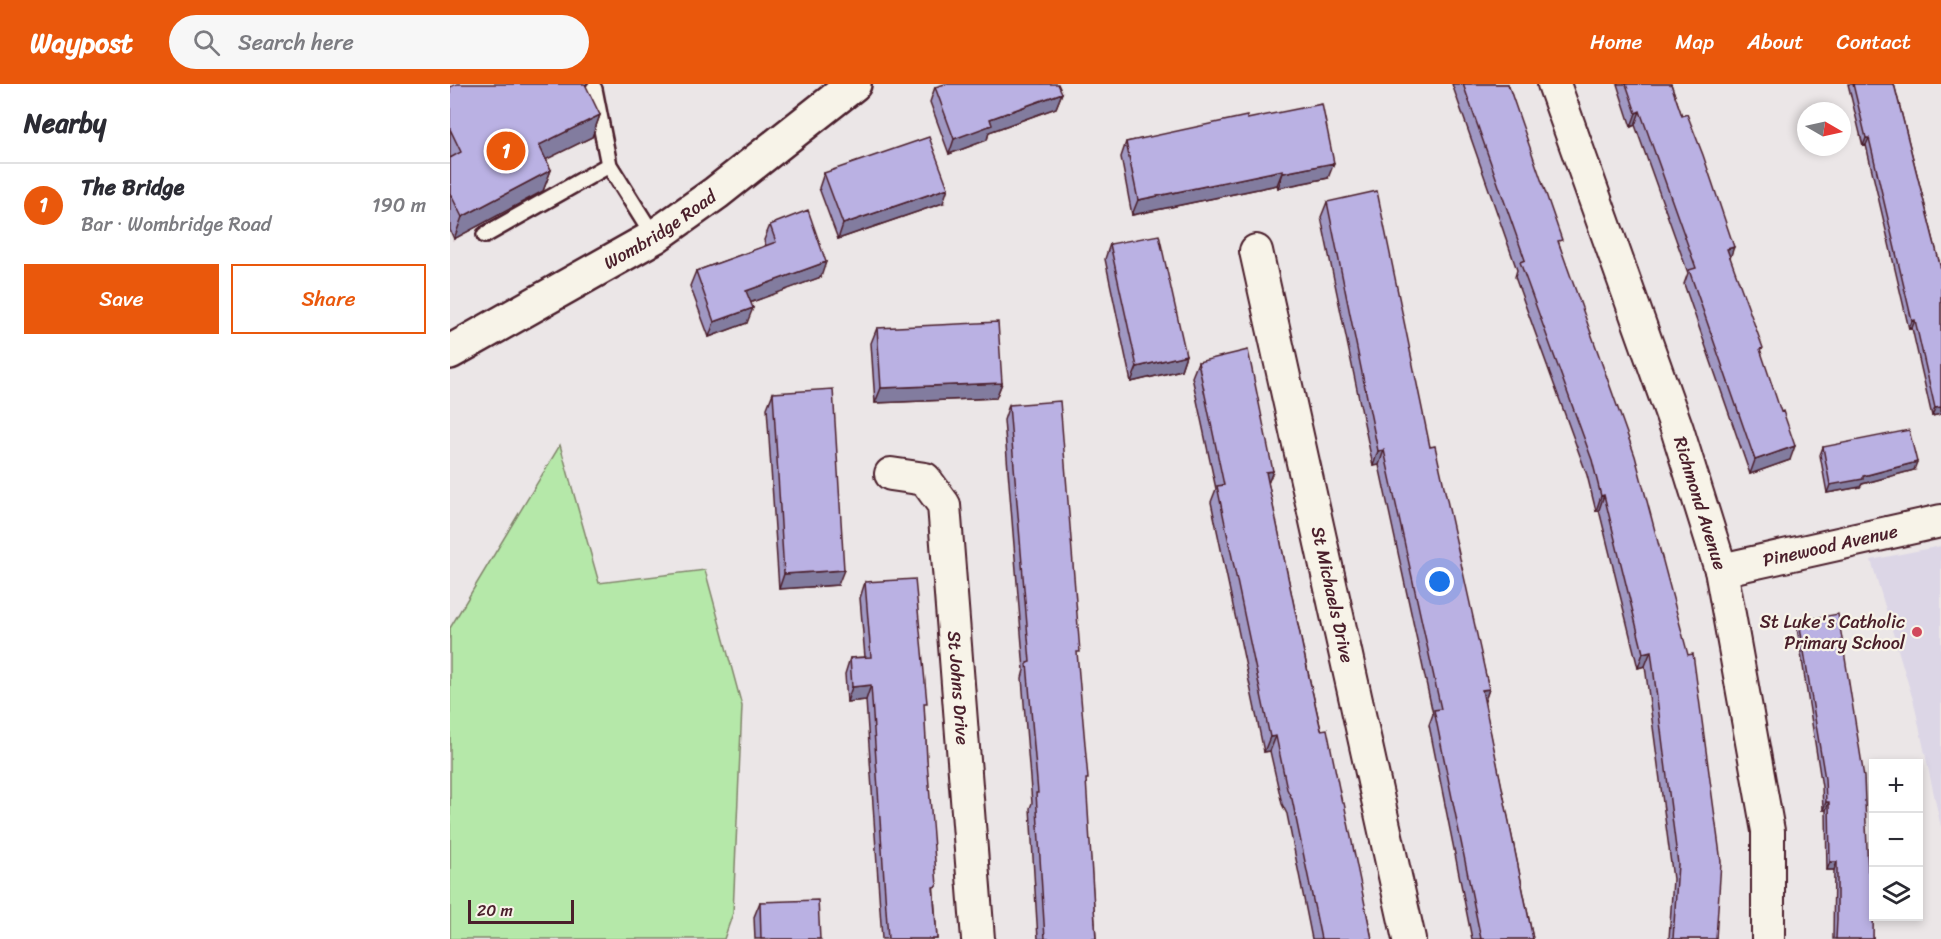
<!DOCTYPE html>
<html lang="en">
<head>
<meta charset="utf-8">
<style>
	body { margin:0; font-family:Sriracha,sans-serif; background:#f7f7f7; color:#2b2b33 }
	.controls { position:absolute; right:18px; bottom:18px; display:grid; overflow:hidden; border-radius:0px; box-shadow:0 3px 9px #0003 }
	.controls button { width:54px; height:54px; display:grid; place-items:center; padding:0; border:0; border-bottom:2px solid #e1e1e2; background:#fff; color:#2b2b33; font:30px sans-serif }
	.compass { position:absolute; left:1347px; top:18px; width:54px; height:54px; border-radius:50%; background:#fff; box-shadow:0 3px 9px #0003; rotate:99deg }
	.scale { position:absolute; left:18px; bottom:15px; width:106px; box-sizing:border-box; padding-left:6px; border:3px solid #4a1f2b; border-top:0; font-size:16px; line-height:21px; white-space:nowrap; color:#4a1f2b; -webkit-text-stroke:4px #f7f3e8; paint-order:stroke }
	.you { position:absolute; left:990px; top:498px; width:21px; height:21px; margin:-15px; border:4px solid #fff; border-radius:50%; background:#1a73e8; box-shadow:0 0 0 9px #1a73e833 }
	.badge { display:grid; place-items:center; width:39px; height:39px; border-radius:50%; background:#ea580c; color:#fff; font-size:20px; font-weight:700 }
	.pin { position:absolute; translate:-50% -50%; border:3px solid #fff; box-shadow:0 2px 6px #0006 }
	.list { margin:0; padding:0; list-style:none }
	h2 { display:flex; justify-content:space-between; align-items:center; height:78px; margin:0; padding:0 24px; font-size:26px }
	h2 small { font-size:20px; font-weight:400; color:#7c7c81 }
	.list li { display:grid; grid-template-columns:39px 1fr auto; gap:18px; align-items:center; box-sizing:border-box; height:84px; padding:0 24px; border-top:2px solid #e1e1e2 }
	.list b { display:block; font-size:22px; white-space:nowrap }
	.list p { margin:0; font-size:20px; white-space:nowrap; color:#7c7c81 }
	.list em { font-size:20px; font-style:normal; color:#7c7c81 }
	.actions { display:flex; gap:12px; padding:18px 24px }
	.actions a { flex:1; padding:14px 0; border:2px solid #ea580c; border-radius:0px; text-align:center; font-size:21px; color:#ea580c }
	.actions .main { background:#ea580c; color:#fff }
	.icon { flex:none; width:33px; height:33px; fill:none; stroke:currentColor; stroke-width:2; stroke-linecap:round; stroke-linejoin:round }
	.map { position:relative; flex:none; width:1491px; height:855px; overflow:hidden }
	header { display:flex; align-items:center; gap:36px; box-sizing:border-box; height:84px; padding:0 30px; background:#ea580c; color:#fff }
	header strong { font-size:28px }
	nav { display:flex; gap:33px; margin-inline-start:auto; font-size:21px }
	.search { width:420px; height:54px; background:#f7f7f7; display:flex; align-items:center; gap:15px; box-sizing:border-box; padding:0 21px; border-radius:33px; color:#7c7c81; font-size:22px }
	main { display:flex }
	aside { flex:1; background:#fff }
	.map>svg:first-child { display:block }
	.built { fill:#dcd6e6 }
	.green { fill:#b5e8a9; stroke:#80846a; stroke-width:1.5 }
	.lines { fill:none; stroke-linecap:round; stroke-linejoin:round }
	.lane-casing { stroke:#4a1f2b; stroke-width:20 }
	.street-casing { stroke:#4a1f2b; stroke-width:36 }
	.secondary-casing { stroke:#4a1f2b; stroke-width:38 }
	.lane { stroke:#f7f3e8; stroke-width:15 }
	.street { stroke:#f7f3e8; stroke-width:32 }
	.secondary { stroke:#f7f3e8; stroke-width:33 }
	.wall { fill:#a098c3; stroke:#4a1f2b; stroke-width:1.5 }
	.shaded-wall { fill:#827c9f; stroke:#4a1f2b; stroke-width:1.5 }
	.building { fill:#bab1e3; stroke:#4a1f2b; stroke-width:1.5 }
	.poi-dot { fill:#d1495b; stroke:#f7f3e8; stroke-width:2 }
	.labels { text-anchor:middle; dominant-baseline:central; stroke-width:4.5; stroke-linejoin:round; paint-order:stroke }
	.street-label { font-size:18px; fill:#4a1f2b; stroke:#f7f3e8 }
	.poi-label { font-size:18px; fill:#4a1f2b; stroke:#f7f3e8; text-anchor:end }
</style>
</head>
<body>
<header>
<strong>Waypost</strong>
<div class="search"><svg class="icon" aria-label="search" viewBox="0 0 24 24"><circle cx="10" cy="10" r="6"/><path d="M15 15l6 6"/></svg>Search here</div>
<nav><a>Home</a><a>Map</a><a>About</a><a>Contact</a></nav>
</header>
<main>
<aside>
<h2>Nearby<small></small></h2>
<ul class="list">
<li><span class="badge">1</span><div><b>The Bridge</b><p>Bar · Wombridge Road</p></div><em>190 m</em></li>
</ul>
<div class="actions"><a class="main">Save</a><a>Share</a></div>
</aside>
<div class="map">
<svg width="1491" height="855" viewBox="0 0 1491 855">
	<rect width="100%" height="100%" fill="#ebe6e7"/>
	<filter id="ink" filterUnits="userSpaceOnUse"><feTurbulence type="fractalNoise" baseFrequency=".0167" numOctaves="2"/><feDisplacementMap in="SourceGraphic" scale="12" xChannelSelector="R" yChannelSelector="G"/><feConvolveMatrix kernelMatrix="1 2 1 2 8 2 1 2 1" color-interpolation-filters="sRGB"/></filter>
	<g filter="url(#ink)">
		<path class="built" d="M1491,462V743L1464,619L1421,476Z"/>
		<path class="green" d="M110,361L149,499L255,486L292,622L283,829L274,855H0V544Z"/>
		<g class="lines">
			<g class="lane-casing">
				<path id="lane" d="M144,5L159,81
					M35,151L159,81L204,153"/>
			</g>
			<g class="street-casing">
				<g id="street">
					<path id="s1" d="M1104,0L1227,345L1271,486L1318,747V855"/>
					<path id="s2" d="M806,167L959,855"/>
					<path id="s3" d="M441,390L475,395L494,421L528,855"/>
					<path id="s4" d="M1271,486L1491,437"/>
				</g>
			</g>
			<g class="secondary-casing">
				<g id="secondary">
					<path id="s5" d="M0,268L204,153L266,109L404,0"/>
				</g>
			</g>
			<use href="#lane" class="lane"/>
			<use href="#street" class="street"/>
			<use href="#secondary" class="secondary"/>
		</g>
		<path class="wall" d="M1002,0H1058L1110,163L1266,855H1219L1223,795L1195,582L1188,584L1149,426L1146,427L1137,391L1065,193L1067,186Z
			M1167,0H1221L1311,269L1340,376L1300,390L1234,200L1238,189L1185,41L1181,43Z
			M1398,0H1444L1491,185V330L1482,332L1462,244L1459,245L1416,61L1413,62Z
			M0,3L150,31L142,53L96,75L101,86L93,107L4,155L0,146Z
			M485,3L612,9L606,24L539,48L537,56L499,70L480,18Z
			M797,35L878,94L828,104L827,101L682,131L671,73L676,58Z
			M374,89L493,119L388,155L369,104Z
			M877,118L980,363L1039,605L1034,618L1083,855H1022L979,641L983,630L929,381L923,382L871,133Z
			M320,141L371,193L301,218L297,239L259,253L240,202L246,187L316,162L314,156Z
			M660,160L736,271L731,286L681,298L655,175Z
			M427,244L552,299L546,314L425,319L421,259Z
			M748,278L823,387L818,399L859,593L871,646L892,719L922,855H862L837,730L832,720L820,667L814,668L761,418L766,405L742,293Z
			M323,309L388,501L329,505L317,324Z
			M559,321L627,575L646,855H588L580,724L582,719L572,594L574,586L554,336Z
			M1373,363L1464,386L1412,400L1410,403L1377,409L1370,371Z
			M415,498L474,626L484,811L487,855H432L416,616L397,618L395,590L400,574L415,573L410,514Z
			M1349,537L1418,787L1423,855H1383L1384,786H1377L1376,726H1373L1372,703L1347,544Z
			M310,818L370,855H305L304,833Z"/>
		<path class="shaded-wall" d="M612,9L606,24L539,48L537,56L499,70L504,55L540,35Z
			M1190,27L1185,41L1181,43L1186,29Z
			M150,31L142,53L81,83L89,61Z
			M1416,54H1419L1416,61L1413,62Z
			M884,79L878,94L828,104L833,89Z
			M101,86L93,107L4,155L12,133Z
			M833,86L827,101L682,131L688,116Z
			M498,104L493,119L388,155L393,140Z
			M1284,163L1279,177L1277,165Z
			M376,178L371,193L291,222L296,207Z
			M303,224L297,239L259,253L264,238Z
			M1465,236L1462,244L1459,245L1462,237Z
			M736,271L731,286L681,298L687,283Z
			M552,299L546,314L425,319L431,304Z
			M1491,323V330L1482,332L1485,324Z
			M1345,362L1340,376L1300,390L1305,376Z
			M934,366L929,381L923,382L928,367Z
			M1467,378L1464,386L1412,400L1410,403L1377,409L1380,401Z
			M823,387L817,402L816,388Z
			M1154,411L1149,426L1146,427L1151,412Z
			M394,486L388,501L329,505L334,490Z
			M1201,567L1195,582L1188,584L1193,569Z
			M421,601L416,616L397,618L402,603Z
			M1039,605L1034,620L1032,606Z
			M826,652L820,667L814,668L820,653Z
			M1376,718H1379L1376,726H1373Z
			M1380,778H1387L1384,786H1377Z"/>
		<path class="building" d="M7,0H135L150,31L89,61L101,86L12,133L0,109V74L11,68L0,45V3Z
			M495,0H608L612,9L540,35L542,41L504,55L485,3Z
			M1013,0H1058L1112,156L1108,157L1185,372L1238,571L1243,570L1271,778L1266,855H1223L1228,780L1201,567L1193,569L1154,411L1151,412L1142,376L1070,178L1075,176Z
			M1176,0H1221L1232,32L1237,30L1253,71L1284,163L1277,165L1313,264L1310,265L1331,328L1333,327L1345,362L1305,376L1239,186L1246,184L1190,27L1186,29Z
			M1403,0H1444L1491,185V323L1485,324L1465,236L1462,237L1419,54H1416Z
			M872,20L884,79L833,89V86L688,116L676,58L797,32V35Z
			M479,53L498,104L393,140L374,89Z
			M927,107L980,363L985,362L1039,605L1032,606L1083,855H1031L984,626L991,625L934,366L928,367L877,118Z
			M358,126L376,178L296,207L303,224L264,238L246,187L326,158L320,141Z
			M709,151L736,271L687,283L660,160Z
			M548,238L552,299L431,304L427,244Z
			M798,266L823,387L816,388L859,593L871,646L877,645L892,719H894L922,855H871L842,715L837,705L826,652L820,653L767,402L774,401L748,278Z
			M383,305L394,486L334,490L323,309Z
			M610,317L630,568H627L638,695H636L646,855H595L586,709H588L577,579L580,578L559,321Z
			M1459,346L1467,378L1413,392V395L1380,401L1373,363Z
			M465,495L477,619H474L477,676L487,802L483,803L487,855H438L421,601L402,603L400,574L421,573L415,498Z
			M1388,530L1414,693L1418,787H1424L1423,855H1386L1387,835V778H1380L1379,718H1376L1375,695L1349,537Z
			M368,816L370,855H311L310,818Z"/>
	</g>
	<circle class="poi-dot" cx="1467" cy="548" r="6"/>
	<g class="labels">
		<g class="street-label">
			<text stroke="none"><textPath href="#s5" startOffset="243">Wombridge Road</textPath></text>
			<text stroke="none"><textPath href="#s1" startOffset="444">Richmond Avenue</textPath></text>
			<text stroke="none"><textPath href="#s4" startOffset="112">Pinewood Avenue</textPath></text>
			<text stroke="none"><textPath href="#s2" startOffset="352">St Michaels Drive</textPath></text>
			<text stroke="none"><textPath href="#s3" startOffset="250">St Johns Drive</textPath></text>
		</g>
		<g class="poi-label">
			<text x="1455" y="538">St Luke's Catholic<tspan x="1455" dy="21">Primary School</tspan></text>
		</g>
	</g>
</svg>
<div class="controls">
<button>+</button>
<button>−</button>
<button><svg class="icon" aria-label="layers" viewBox="0 0 24 24"><path d="M12 4l9 5-9 5-9-5zM3 14l9 5 9-5"/></svg></button>
</div>
<svg class="compass" viewBox="-18 -18 36 36"><path d="M0-13l5 13h-10z" fill="#e53935"/><path d="M0 13l5-13h-10z" fill="#7c7c81"/></svg>
<div class="scale">20 m</div>
<div class="you"></div>
<div class="pin badge" style="left:56px;top:67px">1</div>
</div>
</main>
</body>
</html>
